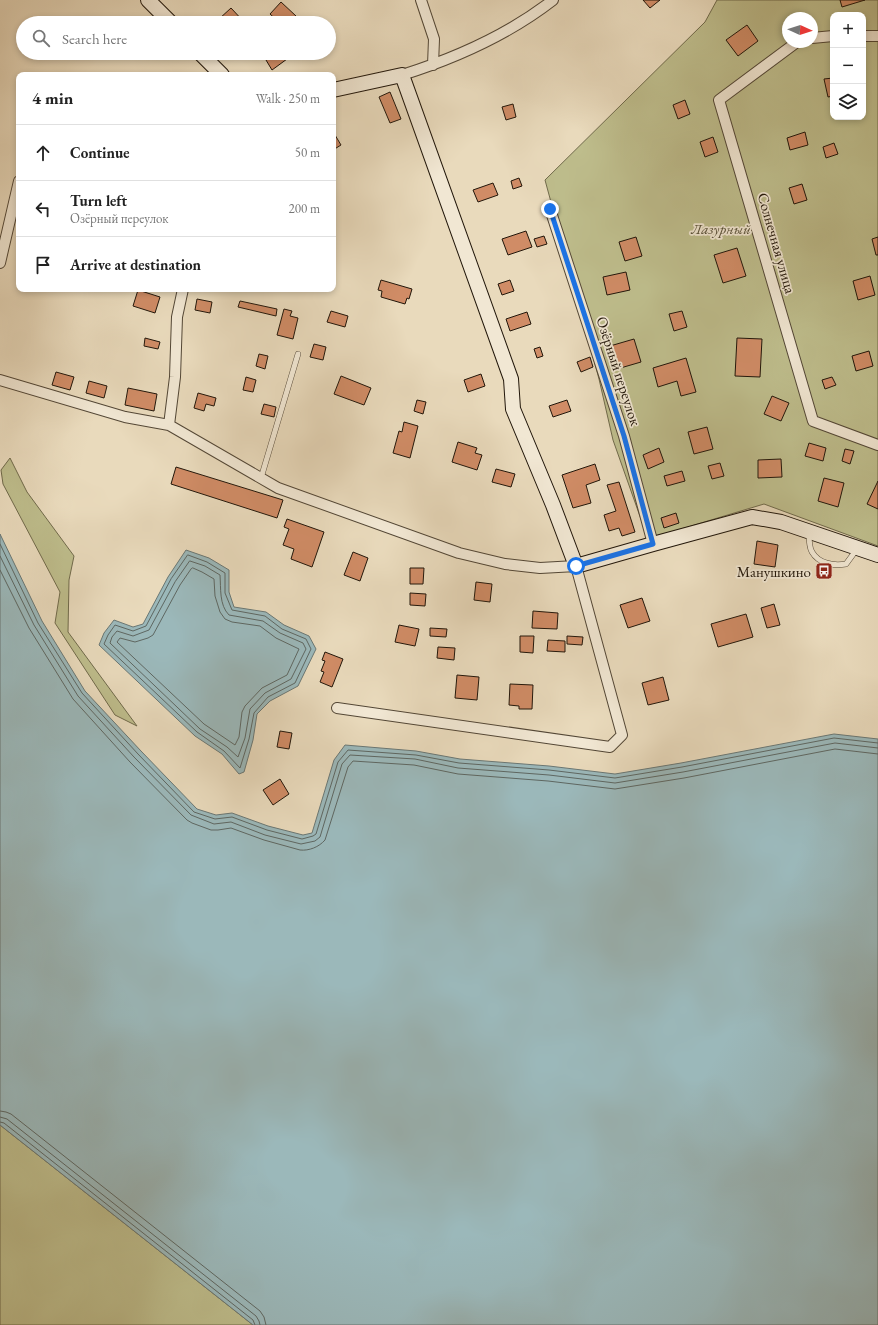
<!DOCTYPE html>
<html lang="en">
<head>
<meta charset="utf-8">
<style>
	body { margin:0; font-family:"EB Garamond",serif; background:#f6f6f6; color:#222 }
	.controls { position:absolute; right:12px; top:12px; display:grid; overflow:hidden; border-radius:8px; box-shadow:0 2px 6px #0003 }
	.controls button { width:36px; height:36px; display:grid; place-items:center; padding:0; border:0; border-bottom:1px solid #e0e0e0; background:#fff; color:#222; font:20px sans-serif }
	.compass { position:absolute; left:782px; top:12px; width:36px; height:36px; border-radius:50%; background:#fff; box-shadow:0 2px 6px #0003; rotate:93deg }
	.stop { position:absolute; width:12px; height:12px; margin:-9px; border:3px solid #1a73e8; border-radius:50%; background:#fff }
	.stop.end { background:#1a73e8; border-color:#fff; box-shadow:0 1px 4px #0008 }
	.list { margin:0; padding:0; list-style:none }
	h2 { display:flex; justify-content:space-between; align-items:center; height:52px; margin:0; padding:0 16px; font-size:17px }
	h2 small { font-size:13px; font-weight:400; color:#767676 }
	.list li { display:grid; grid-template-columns:26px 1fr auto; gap:12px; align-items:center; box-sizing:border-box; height:56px; padding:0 16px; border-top:1px solid #e0e0e0 }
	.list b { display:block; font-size:15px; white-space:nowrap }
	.list p { margin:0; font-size:13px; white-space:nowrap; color:#767676 }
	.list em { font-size:13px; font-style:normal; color:#767676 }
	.icon { flex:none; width:22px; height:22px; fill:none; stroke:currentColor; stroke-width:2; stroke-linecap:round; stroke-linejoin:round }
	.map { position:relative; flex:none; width:878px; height:1325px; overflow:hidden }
	.search { position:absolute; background:#fff; box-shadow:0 2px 6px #0003; left:16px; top:16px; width:320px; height:44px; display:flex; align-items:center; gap:10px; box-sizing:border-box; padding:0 14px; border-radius:22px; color:#767676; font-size:15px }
	.panel { position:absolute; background:#fff; box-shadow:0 2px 6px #0003; left:16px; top:72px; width:320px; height:220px; border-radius:8px }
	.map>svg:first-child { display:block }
	.green { fill:#bebd8c; stroke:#706a4b; fill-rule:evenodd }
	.water { fill:#9bb8ba; stroke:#6a7774 }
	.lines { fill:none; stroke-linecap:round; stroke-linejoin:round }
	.shore { stroke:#5e6762; stroke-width:1 }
	.building { fill:#d08c66; stroke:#21160a }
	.lane-casing { stroke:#534736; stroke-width:6 }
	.street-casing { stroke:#534736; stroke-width:12 }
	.secondary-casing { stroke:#21160a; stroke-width:16 }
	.lane { stroke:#f1e7d3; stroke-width:5 }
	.street { stroke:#f1e7d3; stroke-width:10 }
	.secondary { stroke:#f1e7d3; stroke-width:14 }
	.route { stroke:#1a73e8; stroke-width:5 }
	.labels { text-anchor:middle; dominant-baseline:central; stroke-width:3.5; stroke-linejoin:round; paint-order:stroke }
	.park-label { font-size:15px; font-style:italic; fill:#585038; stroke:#f1e7d3 }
	.street-label { font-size:15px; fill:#21160a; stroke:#f1e7d3 }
	.poi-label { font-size:15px; fill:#21160a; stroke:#f1e7d3; text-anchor:end }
</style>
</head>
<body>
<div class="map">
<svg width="878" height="1325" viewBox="0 0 878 1325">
	<rect width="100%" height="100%" fill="#e9dabc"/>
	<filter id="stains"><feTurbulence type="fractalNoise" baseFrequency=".005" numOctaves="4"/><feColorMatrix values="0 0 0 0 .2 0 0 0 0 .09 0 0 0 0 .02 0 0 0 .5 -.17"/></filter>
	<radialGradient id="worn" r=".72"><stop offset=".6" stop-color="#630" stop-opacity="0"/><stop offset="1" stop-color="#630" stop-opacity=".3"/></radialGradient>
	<path class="green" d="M717,0H878V546L764,504L648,539L613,440L599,379L545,180L705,22ZM833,15H863V117H833ZM788,18H812V42H788Z
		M10,458L27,492L74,556L69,580L68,632L137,726L115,715L55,623L60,592L3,484L1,470Z
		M0,1125L253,1325H0Z"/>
	<path class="water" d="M0,534L42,621L85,691L141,751L197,809L216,815L232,813L268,826L303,835L312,833L334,760L345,745L416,751L460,759L549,766L615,774L681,763L834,734L878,739V1325H253L0,1125Z
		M186,550L209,558L229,570V592L234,607L266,612L284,625L309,636L316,649L298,686L270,701L257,714L253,740L244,772L239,774L222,754L195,736L99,645L104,633L114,620L133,627L143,624L168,577Z"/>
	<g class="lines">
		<path class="shore" d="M0,544L38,623L82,693L138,754L194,812L215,819L232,817L267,830L302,839L313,836L316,834L338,762L348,750L416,755L459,763L549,770L615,778L682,767L834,738L878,743
			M188,555L207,562L225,573V593L232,610L265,616L282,629L306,639L311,649L295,683L268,697L254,713L249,739L240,768L224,751L197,732L104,644L108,635L115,625L133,631L146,626L171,579Z
			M0,556L34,625L78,696L134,757L191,815L214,824L231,822L265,835L301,844L315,841L320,837L342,764L350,755L415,759L458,768L549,775L615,783L683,772L835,743L878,748
			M190,561L205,566L220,575C221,588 219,605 229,615L263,621L280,633L303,643L306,649L291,679L265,693L250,709L245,738L238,757L227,747L200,729L110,643L112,637L117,631L133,636L149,630L175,582Z
			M193,568L202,572L214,579L215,596L220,612L225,619L232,622L260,626L276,638L299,649L287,675L262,688L245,706L242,712L239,737L235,745L204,724L117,642L120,638L135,642L148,638L153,635L180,585L191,569Z
			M0,570L29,628L73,699L130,762L187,820L192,823L211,830H218L231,828L264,840L300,850C309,851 319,847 325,840L348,767L353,761L414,765L458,774L548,781L615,789L684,778L835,749L878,754
			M0,1111L6,1112L11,1114L260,1311L264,1317L266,1325
			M0,1117L7,1119L256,1316L259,1321L260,1325
			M0,1122L4,1123L253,1320L255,1325"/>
	</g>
	<path class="building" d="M643,0H660L650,8Z
		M840,0H865L842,7Z
		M281,2L296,16L290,23H280L270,14Z
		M231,8L245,23H223L219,19Z
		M747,25L758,41L738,56L726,40Z
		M276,53H282L287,59L272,70L266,60Z
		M833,78V96L828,97L824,79Z
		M390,92L401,119L390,123L379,97Z
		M685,100L690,114L678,119L673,105Z
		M513,104L516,117L506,120L502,107Z
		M805,132L808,145L790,150L787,138Z
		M335,135L341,145L333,150V137Z
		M713,137L718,152L705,157L700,142Z
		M834,143L838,154L826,158L823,147Z
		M519,178L522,186L513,189L511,181Z
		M493,183L498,195L478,202L473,190Z
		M802,184L807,200L794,204L789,188Z
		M526,231L532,247L508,255L502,239Z
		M544,236L547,244L537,247L534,239Z
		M636,237L642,256L625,261L619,242Z
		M878,237V255H876L872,239Z
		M737,248L746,276L723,283L714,255Z
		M626,272L630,290L607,295L603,277Z
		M870,276L875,295L858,300L853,281Z
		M381,280L412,289L409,299L407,298L405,304L381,297L382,291L378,290Z
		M510,280L514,291L502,295L498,284Z
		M138,290L160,297L155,313L133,306Z
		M197,299L212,302L210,313L195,310Z
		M240,301L277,309L276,316L238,307Z
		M284,309L292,311L290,316L298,318L293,339L277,335Z
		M331,311L348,316L345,327L327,322Z
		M682,311L687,327L674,331L669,314Z
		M527,312L531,324L510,331L506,319Z
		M145,338L160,342L158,349L144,346Z
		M737,338L762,339L760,377L735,376Z
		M634,339L641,362L617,369L610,346Z
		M314,344L326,347L323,360L310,357Z
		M540,347L543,356L537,358L534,349Z
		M869,351L873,366L856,371L852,356Z
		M259,354L268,356L265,369L256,366Z
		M590,357L593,367L581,372L577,362Z
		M686,358L696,392L681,396L677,381L658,387L653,368Z
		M56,372L74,377L70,390L52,385Z
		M481,374L485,386L468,392L464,380Z
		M341,376L371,388L364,405L334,394Z
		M246,377L256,380L253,392L243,390Z
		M832,377L836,385L825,389L822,380Z
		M89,381L107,386L104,398L86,393Z
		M128,388L157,394L154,411L125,405Z
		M198,393L216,398L214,406L206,404L204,411L194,408Z
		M772,396L789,403L781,421L764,414Z
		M417,400L426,402L423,414L414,411Z
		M567,400L571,411L553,417L549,406Z
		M264,404L276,407L274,417L261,414Z
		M404,422L418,426L410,458L393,453L399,431L402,432Z
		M707,427L713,449L694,454L688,432Z
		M458,442L477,448L475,453L482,455L477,470L452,462Z
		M809,443L826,448L823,461L805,456Z
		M659,448L664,462L648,469L643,455Z
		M845,449L854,451L850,464L842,461Z
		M781,459L782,477L758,478V460Z
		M720,463L724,476L712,479L708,466Z
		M595,464L600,480L586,485L591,503L573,508L562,475Z
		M176,467L283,500L277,518L171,484Z
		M496,469L515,474L511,487L492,482Z
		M682,471L685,481L667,486L664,476Z
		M824,478L844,483L838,507L818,501Z
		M878,481V509L867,504Z
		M619,482L635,532L622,536L619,528L609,531L604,515L616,511L607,485Z
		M676,513L679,523L664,528L661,518Z
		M287,519L324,532L312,567L291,559L294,549L283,545L289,529L284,527Z
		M757,541L778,545L775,567L754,564Z
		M353,552L368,558L360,581L344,575Z
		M410,568H424L423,584H410Z
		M476,582L492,584L490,602L474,600Z
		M410,593L426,594L425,606L410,605Z
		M642,598L650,621L628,628L620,605Z
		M774,604L780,625L767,628L761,608Z
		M533,611L558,613L557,629L532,628Z
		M746,614L753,637L718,647L711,624Z
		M399,625L419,629L415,646L395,642Z
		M430,628L447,629L446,637L430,636Z
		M520,636H534L533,653L520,652Z
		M567,636L583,637L582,645L567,644Z
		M548,640L565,641V652L547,651Z
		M438,647L455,648L454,660L437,658Z
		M325,652L343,659L332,687L320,682L324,672L321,671L325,661L322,660Z
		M457,675L479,677L477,700L455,698Z
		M663,677L669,700L648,705L642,683Z
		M510,684L533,685L532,709H519V706L509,705Z
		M280,731L292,733L289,749L277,747Z
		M280,779L289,794L273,805L263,790Z"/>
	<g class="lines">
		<g class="lane-casing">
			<path id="lane" d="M261,478L298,354
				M809,533C809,539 809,547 812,552C819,564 834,566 846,564L857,549"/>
		</g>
		<g class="street-casing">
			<path id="street" d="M421,0L434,39L433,65
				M863,36H878
				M812,38L833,36
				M797,42L719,100L813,421L878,445
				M402,75C456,58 508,35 553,0
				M550,209L624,436L653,544
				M0,263L19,181
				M0,380L125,417L169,425L278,488L459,553L505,564L540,568L576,566L622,735L610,747L337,708
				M169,425L175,377L177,317L183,289"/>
		</g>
		<g class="secondary-casing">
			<path id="secondary" d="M148,0L171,23
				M200,53L222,75
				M333,90L402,75L511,379L513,409L553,505L576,566L653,544L752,517L781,522L878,555"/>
		</g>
		<use href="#lane" class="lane"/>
		<use href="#street" class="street"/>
		<use href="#secondary" class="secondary"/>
	</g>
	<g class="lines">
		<path class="route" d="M550,209L624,436L653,544L576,566"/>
	</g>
	<defs>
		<g id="bus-square" transform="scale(0.9)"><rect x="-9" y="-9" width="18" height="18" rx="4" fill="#8f2418" stroke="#f1e7d3"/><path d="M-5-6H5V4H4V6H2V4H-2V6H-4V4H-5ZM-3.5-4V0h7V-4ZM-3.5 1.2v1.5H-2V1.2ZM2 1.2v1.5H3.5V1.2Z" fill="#fff"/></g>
	</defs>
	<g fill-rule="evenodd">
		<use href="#bus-square" x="824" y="571"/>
	</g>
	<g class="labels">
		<g class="park-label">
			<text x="721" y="228">Лазурный</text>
		</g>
		<g class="street-label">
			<text transform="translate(777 243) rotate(74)">Солнечная улица</text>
			<text transform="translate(619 371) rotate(72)">Озёрный переулок</text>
		</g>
		<g class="poi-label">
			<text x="811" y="571">Манушкино</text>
		</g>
	</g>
	<rect width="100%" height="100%" filter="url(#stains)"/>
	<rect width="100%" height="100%" fill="url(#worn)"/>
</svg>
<div class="controls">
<button>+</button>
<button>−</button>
<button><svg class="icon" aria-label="layers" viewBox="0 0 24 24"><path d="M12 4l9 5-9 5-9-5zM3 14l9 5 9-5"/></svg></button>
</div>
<svg class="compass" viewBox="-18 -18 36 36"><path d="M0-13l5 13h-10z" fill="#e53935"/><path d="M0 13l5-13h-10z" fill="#767676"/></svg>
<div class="stop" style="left:576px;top:566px"></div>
<div class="stop end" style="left:550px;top:209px"></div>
<div class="search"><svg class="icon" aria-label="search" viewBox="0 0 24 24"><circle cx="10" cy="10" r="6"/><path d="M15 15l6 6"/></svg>Search here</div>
<section class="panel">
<h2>4 min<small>Walk · 250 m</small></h2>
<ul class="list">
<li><svg class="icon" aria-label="ahead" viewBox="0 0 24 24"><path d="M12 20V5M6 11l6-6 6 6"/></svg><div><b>Continue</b></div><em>50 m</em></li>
<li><svg class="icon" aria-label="left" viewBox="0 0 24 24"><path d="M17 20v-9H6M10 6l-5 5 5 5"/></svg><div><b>Turn left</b><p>Озёрный переулок</p></div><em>200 m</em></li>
<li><svg class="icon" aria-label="arrive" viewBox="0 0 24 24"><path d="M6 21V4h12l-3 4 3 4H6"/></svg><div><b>Arrive at destination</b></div></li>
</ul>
</section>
</div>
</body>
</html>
